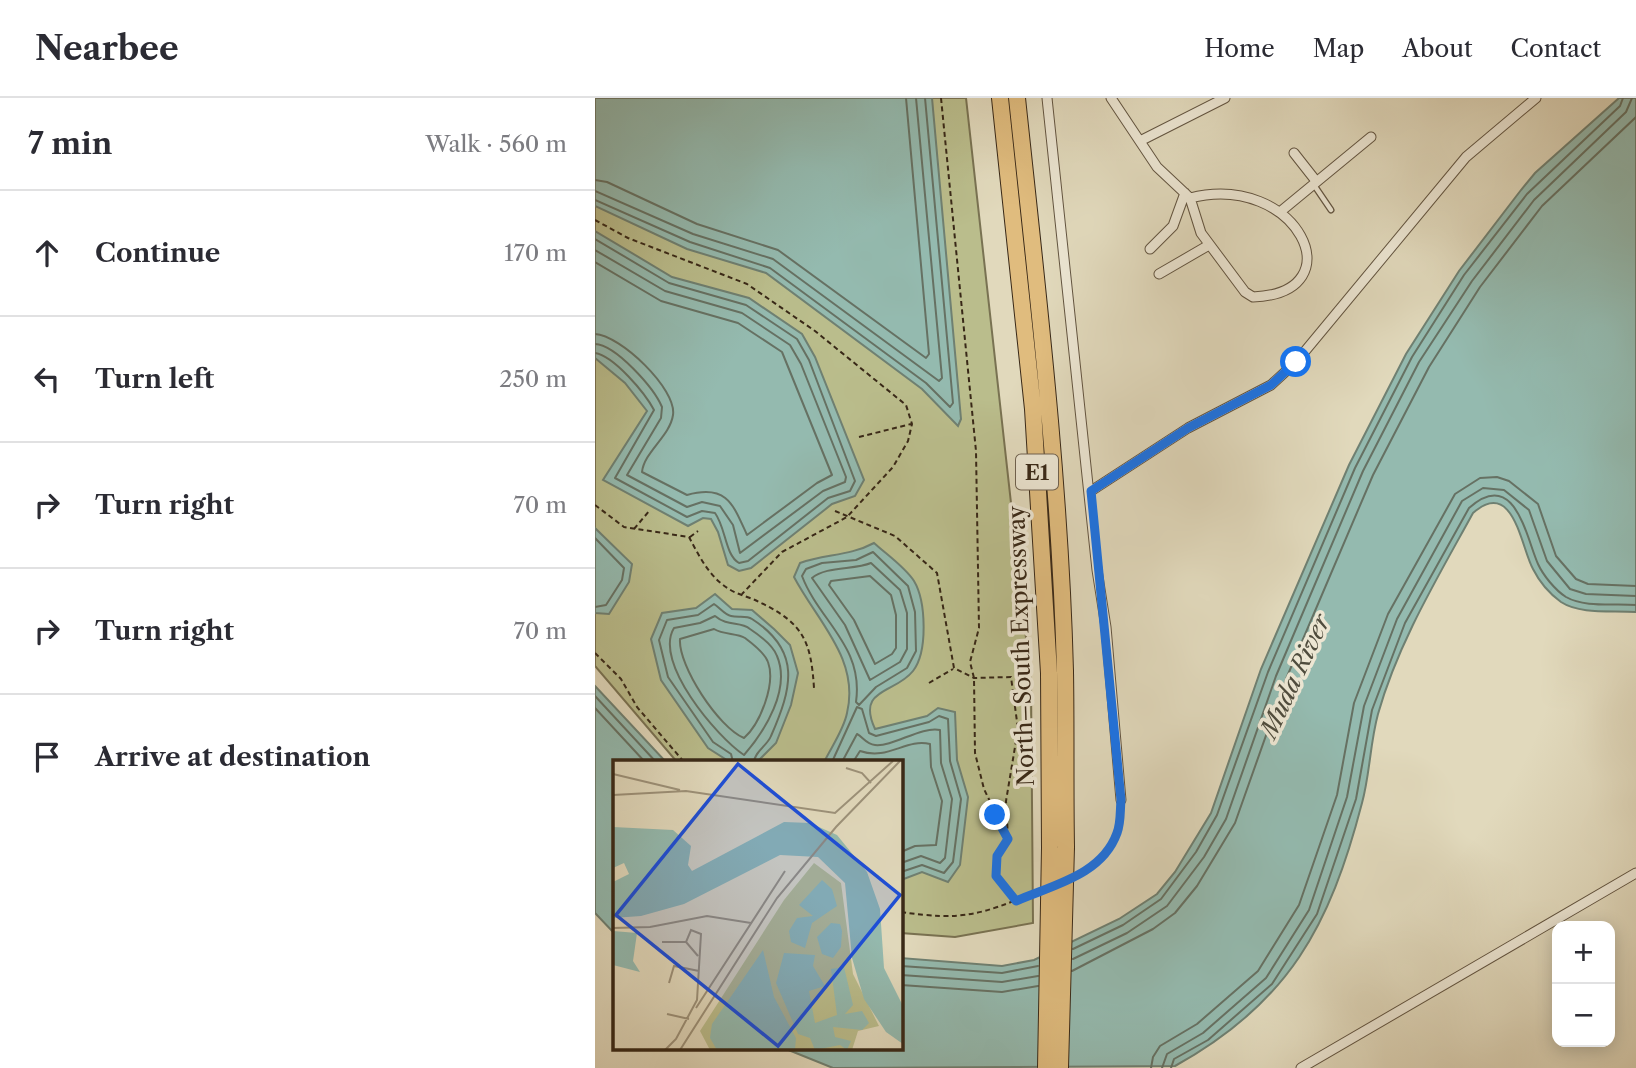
<!DOCTYPE html>
<html lang="en">
<head>
<meta charset="utf-8">
<style>
	body { margin:0; font-family:"Libre Caslon Text",serif; background:#f2f2f3; color:#2b2b33 }
	.controls { position:absolute; right:21px; bottom:21px; display:grid; overflow:hidden; border-radius:14px; box-shadow:0 4px 18px #0003 }
	.controls button { width:63px; height:63px; display:grid; place-items:center; padding:0; border:0; border-bottom:2px solid #e1e1e2; background:#fff; color:#2b2b33; font:35px sans-serif }
	.stop { position:absolute; width:21px; height:21px; margin:-16px; border:5px solid #1a73e8; border-radius:50%; background:#fff }
	.stop.end { background:#1a73e8; border-color:#fff; box-shadow:0 2px 7px #0008 }
	.list { margin:0; padding:0; list-style:none }
	h2 { display:flex; justify-content:space-between; align-items:center; height:91px; margin:0; padding:0 28px; font-size:30px }
	h2 small { font-size:23px; font-weight:400; color:#7c7c81 }
	.list li { display:grid; grid-template-columns:46px 1fr auto; gap:21px; align-items:center; box-sizing:border-box; height:126px; padding:0 28px; border-top:2px solid #e1e1e2 }
	.list b { display:block; font-size:26px; white-space:nowrap }
	.list em { font-size:23px; font-style:normal; color:#7c7c81 }
	.icon { flex:none; width:38px; height:38px; fill:none; stroke:currentColor; stroke-width:2; stroke-linecap:round; stroke-linejoin:round }
	.map { position:relative; flex:none; width:1041px; height:970px; overflow:hidden }
	header { display:flex; align-items:center; gap:42px; box-sizing:border-box; height:98px; padding:0 35px; background:#fff; border-bottom:2px solid #e1e1e2 }
	header strong { font-size:33px }
	nav { display:flex; gap:38px; margin-inline-start:auto; font-size:24px }
	main { display:flex }
	aside { flex:1; background:#fff }
	.map>svg:first-child { display:block }
	.green { fill:#babd8c; stroke:#797252; stroke-width:2 }
	.water { fill:#94baaf; stroke:#6f8072; stroke-width:2 }
	.lines { fill:none; stroke-linecap:round; stroke-linejoin:round }
	.shore { stroke:#667163; stroke-width:2 }
	.lane-casing { stroke:#625440; stroke-width:7 }
	.street-casing { stroke:#625440; stroke-width:11 }
	.highway-casing { stroke:#382817; stroke-width:18 }
	.path { stroke:#382817; stroke-width:2; stroke-dasharray:5 3.5; stroke-linecap:butt }
	.lane { stroke:#ece6d3; stroke-width:4.5 }
	.street { stroke:#ece6d3; stroke-width:9 }
	.highway { stroke:#e0bc7e; stroke-width:16 }
	.highway-bridge-casing { stroke:#382817; stroke-width:18; stroke-linecap:butt }
	.highway-bridge { stroke:#e0bc7e; stroke-width:16 }
	.route { stroke:#1a73e8; stroke-width:9 }
	.labels { text-anchor:middle; dominant-baseline:central; stroke-width:7; stroke-linejoin:round; paint-order:stroke }
	.shield { fill:#ece6d3; stroke:#6e614f; stroke-width:2 }
	.shield-label { font-size:21px; font-weight:bold; fill:#382817 }
	.street-label { font-size:23px; fill:#382817; stroke:#ece6d3 }
	.water-label { font-size:24px; font-style:italic; fill:#4f4c3d; stroke:#ece6d3 }
	.inset-road { fill:none; stroke:#9d927a; stroke-width:2 }
	.view { fill:#1d4ed8; fill-opacity:0.15; stroke:#1d4ed8; stroke-width:3.5 }
	.inset-edge { fill:none; stroke:#382817; stroke-width:3.5 }
</style>
</head>
<body>
<header>
<strong>Nearbee</strong>
<nav><a>Home</a><a>Map</a><a>About</a><a>Contact</a></nav>
</header>
<main>
<aside>
<h2>7 min<small>Walk · 560 m</small></h2>
<ul class="list">
<li><svg class="icon" aria-label="ahead" viewBox="0 0 24 24"><path d="M12 20V5M6 11l6-6 6 6"/></svg><div><b>Continue</b></div><em>170 m</em></li>
<li><svg class="icon" aria-label="left" viewBox="0 0 24 24"><path d="M17 20v-9H6M10 6l-5 5 5 5"/></svg><div><b>Turn left</b></div><em>250 m</em></li>
<li><svg class="icon" aria-label="right" viewBox="0 0 24 24"><path d="M7 20v-9h11M14 6l5 5-5 5"/></svg><div><b>Turn right</b></div><em>70 m</em></li>
<li><svg class="icon" aria-label="right" viewBox="0 0 24 24"><path d="M7 20v-9h11M14 6l5 5-5 5"/></svg><div><b>Turn right</b></div><em>70 m</em></li>
<li><svg class="icon" aria-label="arrive" viewBox="0 0 24 24"><path d="M6 21V4h12l-3 4 3 4H6"/></svg><div><b>Arrive at destination</b></div></li>
</ul>
</aside>
<div class="map">
<svg width="1041" height="970" viewBox="0 0 1041 970">
	<rect width="100%" height="100%" fill="#e1d9bc"/>
	<filter id="stains"><feTurbulence type="fractalNoise" baseFrequency=".00286" numOctaves="4"/><feColorMatrix values="0 0 0 0 .2 0 0 0 0 .09 0 0 0 0 .02 0 0 0 .5 -.17"/></filter>
	<radialGradient id="worn" r=".72"><stop offset=".6" stop-color="#630" stop-opacity="0"/><stop offset="1" stop-color="#630" stop-opacity=".3"/></radialGradient>
	<path class="green" d="M0,0H371L436,585L438,825L360,839L306,835V664H82L0,568Z"/>
	<path class="water" d="M0,0H337L366,321L363,328L327,291L171,175L92,151L0,108Z
		M1024,0H1041V514C1018,512 986,517 966,504C955,496 944,483 938,471C926,450 919,379 878,415C843,479 803,545 783,616C775,645 775,676 767,705C735,828 694,905 580,968L238,970L191,951H306V860L407,868L439,862L524,821L562,796L580,774L616,715L666,571L754,367L811,256L864,173L926,92L940,75Z
		M0,133L77,179L154,200L207,236L220,259L269,382L260,398L237,406L156,470L144,473L133,467L123,434L116,421L108,420L93,428L8,382L52,313L30,285L0,260Z
		M0,430L37,466L34,484L14,516L0,515Z
		M279,445C291,456 310,469 319,483C331,503 333,554 318,573C300,596 261,590 280,631L332,618L343,610L360,614L362,662L373,699L365,767L353,784L327,774L306,782V664H229C237,648 249,631 252,615C265,561 222,523 199,479L205,465C230,456 255,458 279,445Z
		M120,496L137,511L157,512L179,531L195,547L203,575L196,607L181,645L162,664H135L113,650L66,582L56,541L67,515L101,510Z
		M0,588L71,664H19V835L0,815Z"/>
	<g class="lines">
		<path class="shore" d="M0,82L12,84L102,126L183,152L331,260L334,256L311,0
			M0,93L98,136L178,161L344,283L347,280L321,0
			M0,102L95,144L175,170L331,285L355,309L358,305L330,0
			M0,141L74,185L151,207L202,241L214,262L260,383L255,393L233,400L153,463L144,465C130,457 131,430 120,415L107,413L92,419L20,380L59,312C50,295 19,258 0,255
			M0,152L70,193L147,215L195,247L206,266L251,379L250,384L228,393L145,455L138,427L125,408L107,404L92,409L32,377L66,320L67,309C59,290 21,247 0,246
			M0,164L66,203L143,225L187,254L237,377L222,385L152,437C138,406 132,386 92,397L47,374C49,354 75,338 78,317C82,291 25,237 0,236
			M0,440L29,470L27,482L11,507L0,509
			M278,454L313,488L320,514L321,553L312,570L281,589L264,607L261,604C269,548 224,523 207,478L211,471L227,465L261,462Z
			M276,465L305,492L312,515V551L305,564L275,582L250,527L217,480C231,468 259,472 276,465Z
			M275,478L296,497L301,517V550L297,556L280,566L259,522L234,487L236,483Z
			M120,518C133,529 145,523 155,531C164,537 178,547 182,558C196,591 170,633 149,657C122,639 58,564 79,530L105,525Z
			M119,531C129,537 142,535 150,540C158,546 170,555 173,564C181,586 165,626 149,640C124,630 83,568 85,541Z
			M0,598L61,664
			M0,610L50,664
			M138,664L136,656L118,644L73,579L64,542L72,522L103,517L119,506C124,509 130,517 136,518C143,520 151,517 157,521C207,553 197,590 176,638C172,648 160,653 159,664
			M237,664L262,609L267,611L274,635L281,638L334,624L344,618L353,621L355,663L366,701L358,764L349,775L327,767L306,774
			M247,664L262,636C268,639 271,646 280,647C298,649 326,628 345,632L346,665L357,701L350,760L345,765L326,758L306,765
			M258,664L265,653C293,663 311,640 335,646L336,669L347,703L341,747L320,748L306,754
			M478,851L528,827L566,801L601,754L622,717L673,574L760,370L817,259L869,177L932,96L1025,8L1028,0
			M478,861L532,835L572,808L609,759L631,721L681,578L768,373L824,264L877,183L939,102L1031,14L1037,0
			M306,868L407,875L443,868
			M477,873L558,831L580,815L602,788L640,725L691,581L778,377L834,269L885,189L947,108L1041,19
			M306,877L407,884L443,878
			M306,887L407,894L443,888
			M556,970L558,959L565,948L602,926L663,873L704,807L742,697L759,605L793,516L860,396L885,380L902,379L914,383L943,406L961,458L981,481L993,486L1041,488
			M567,970L572,956L608,935L671,880L714,812L752,699L769,608L802,521L867,403L888,390L909,392L934,412L952,463L975,491L991,496L1041,498
			M576,970L579,961L613,942L677,886L722,816L761,701L777,612L810,525L874,410C920,369 931,439 943,466C948,477 960,492 971,499C990,510 1020,505 1041,507"/>
		<g class="lane-casing">
			<path id="lane" d="M719,87L736,112"/>
		</g>
		<g class="street-casing">
			<path id="street" d="M452,0L502,472L511,529L526,702
				M516,0L562,69L595,100L606,135L650,194L658,199C762,195 702,73 595,100
				M545,43L630,0
				M699,55L721,83
				M685,114L776,39
				M555,151L578,128L590,95
				M564,176L614,147
				M496,393L593,330L676,287L701,264L871,59L941,0
				M706,970L1041,775"/>
		</g>
		<g class="highway-casing">
			<path id="highway" d="M405,0L438,311L454,575L455,750
				M422,0C442,190 465,381 470,573C471,631 470,690 471,749"/>
		</g>
		<path class="path" d="M346,0L381,353L384,530L375,564L379,580L380,655L389,691L413,741
			M0,122L33,140L152,186L220,233L311,307L317,326L313,343L298,369L252,419L187,454L147,496
			M264,339L316,326
			M0,407L29,429L94,439C104,458 115,480 134,491C143,497 155,499 164,504C209,525 216,544 219,590
			M240,413L300,438L342,475L359,570L379,580L416,579L423,631L411,703L413,741L402,758L401,778L421,803
			M39,431L55,412
			M95,439L103,433
			M0,555L26,581L42,609L89,664
			M334,585L358,571
			M482,778C511,766 523,739 525,710
			M306,814C368,823 385,817 441,794"/>
		<use href="#lane" class="lane"/>
		<use href="#street" class="street"/>
		<use href="#highway" class="highway"/>
		<g class="highway-bridge-casing">
			<path id="highway-bridge" d="M451,970L455,750
				M465,970L471,749"/>
		</g>
		<use href="#highway-bridge" class="highway-bridge"/>
	</g>
	<g class="lines">
		<path class="route" d="M400,717L413,741L402,758L401,778L421,803C458,787 507,777 522,735C526,725 525,712 526,702L496,393L593,330L676,287L701,264"/>
	</g>
	<g class="labels">
		<rect class="shield" x="421" y="356.5" width="42" height="35" rx="5"/>
		<g class="shield-label">
			<text x="442" y="374">E1</text>
		</g>
		<g class="street-label">
			<text transform="translate(426 548) rotate(-92)">North–South Expressway</text>
		</g>
		<g class="water-label">
			<text transform="translate(700 578) rotate(-65)">Muda River</text>
		</g>
	</g>
	<g transform="translate(18 662)">
		<rect width="290" height="290" fill="#e1d9bc"/>
		<path d="M201,103L228,123L240,214L266,266L245,271L239,290H97L87,271L171,140Z" fill="#babd8c"/>
		<path d="M171,62L197,63L224,75L254,112L267,149L271,208L290,246V284L273,272L251,239L239,198L232,123L205,97L167,95L71,144L28,156L0,158V122L16,114L11,103L0,108V67L60,70L78,86L75,105L79,111ZM209,120L219,129L224,146L199,163L192,188L178,182L176,171L184,158L200,156L186,145ZM218,163L227,164L229,171L228,187L220,198L209,194L204,177ZM0,171L24,173L20,201L27,212L0,205ZM150,190L161,237L183,278L182,289L104,290L97,278L99,264ZM171,193L202,195L200,206L212,226L196,231L202,263L224,255L218,209L231,207L240,245L232,254L249,251L256,263L249,270L220,267L222,277L238,281L234,290L227,285L202,290L197,278L185,274L163,223Z" fill="#94baaf"/>
		<path class="inset-road" d="M233,8L249,13L258,23M0,14L67,30M0,35L73,31L222,53L280,1M0,168L37,167L94,156L138,163M49,182H73M56,223L61,206L86,211M83,248L172,111M54,254L76,259M52,290L63,279L84,240L88,174L78,170L73,182L85,196M67,290L164,138L223,67L287,1"/>
		<path class="view" d="M125,4L287,135L165,286L3,155Z"/>
		<rect width="290" height="290" class="inset-edge"/>
	</g>
	<rect width="100%" height="100%" filter="url(#stains)"/>
	<rect width="100%" height="100%" fill="url(#worn)"/>
</svg>
<div class="controls">
<button>+</button>
<button>−</button>
</div>
<div class="stop" style="left:701px;top:264px"></div>
<div class="stop end" style="left:400px;top:717px"></div>
</div>
</main>
</body>
</html>
